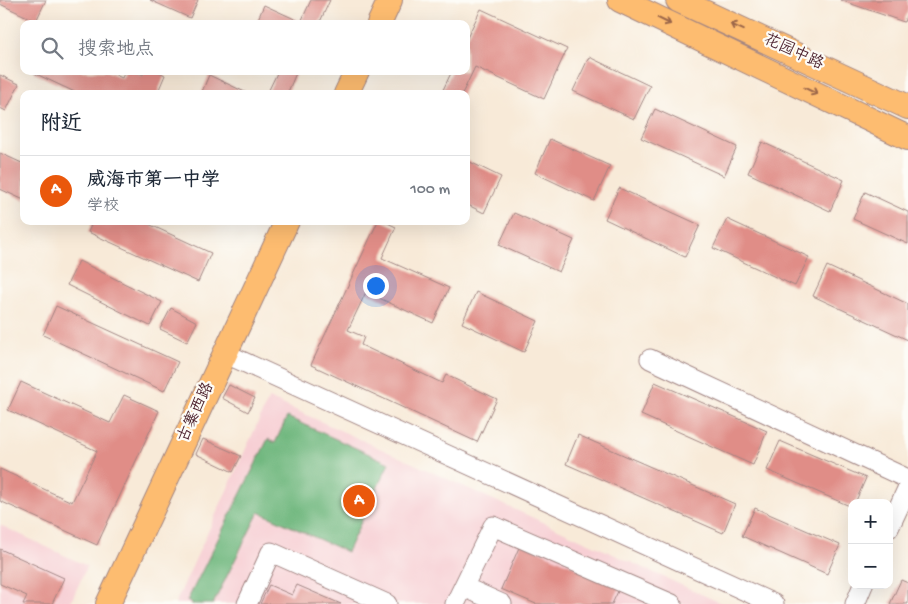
<!DOCTYPE html>
<html lang="zh">
<head>
<meta charset="utf-8">
<style>
	body { margin:0; font-family:"Gochi Hand","LXGW WenKai TC",sans-serif; background:#f2f2f3; color:#1f2937 }
	.controls { position:absolute; right:15px; bottom:15px; display:grid; overflow:hidden; border-radius:10px; box-shadow:0 5px 20px #0002 }
	.controls button { width:45px; height:45px; display:grid; place-items:center; padding:0; border:0; border-bottom:1px solid #e0e1e3; background:#fff; color:#1f2937; font:25px sans-serif }
	.you { position:absolute; left:375px; top:285px; width:18px; height:18px; margin:-12px; border:4px solid #fff; border-radius:50%; background:#1a73e8; box-shadow:0 0 0 8px #1a73e833 }
	.badge { display:grid; place-items:center; width:32px; height:32px; border-radius:50%; background:#ea580c; color:#fff; font-size:16px; font-weight:700 }
	.pin { position:absolute; translate:-50% -50%; border:2px solid #fff; box-shadow:0 1px 5px #0006 }
	.list { margin:0; padding:0; list-style:none }
	h2 { display:flex; justify-content:space-between; align-items:center; height:65px; margin:0; padding:0 20px; font-size:21px }
	h2 small { font-size:16px; font-weight:400; color:#747a83 }
	.list li { display:grid; grid-template-columns:32px 1fr auto; gap:15px; align-items:center; box-sizing:border-box; height:70px; padding:0 20px; border-top:1px solid #e0e1e3 }
	.list b { display:block; font-size:19px; white-space:nowrap }
	.list p { margin:0; font-size:16px; white-space:nowrap; color:#747a83 }
	.list em { font-size:16px; font-style:normal; color:#747a83 }
	.icon { flex:none; width:28px; height:28px; fill:none; stroke:currentColor; stroke-width:2; stroke-linecap:round; stroke-linejoin:round }
	.map { position:relative; flex:none; width:908px; height:604px; overflow:hidden }
	.search { position:absolute; background:#fff; box-shadow:0 5px 20px #0002; left:20px; top:20px; width:450px; height:55px; display:flex; align-items:center; gap:12px; box-sizing:border-box; padding:0 18px; border-radius:10px; color:#747a83; font-size:19px }
	.panel { position:absolute; background:#fff; box-shadow:0 5px 20px #0002; left:20px; top:90px; width:450px; height:135px; border-radius:10px }
	.map>svg:first-child { display:block }
	.built { fill:#f7cfd4 }
	.forest { fill:#71b87f; stroke:#5e6c55 }
	.building { fill:#e08d87 }
	.lines { fill:none; stroke-linecap:round; stroke-linejoin:round }
	.minor-casing { stroke:#a18482; stroke-width:21 }
	.major-casing { stroke:#a18482; stroke-width:26 }
	.minor { stroke:#fff; stroke-width:19 }
	.major { stroke:#fdbc70; stroke-width:24 }
	.oneway { stroke:#9b664a }
	.labels { text-anchor:middle; dominant-baseline:central; stroke-width:4.5; stroke-linejoin:round; paint-order:stroke }
	.street-label { font-size:16px; fill:#4a1f2b; stroke:#fdfcf7 }
</style>
</head>
<body>
<div class="map">
<svg width="908" height="604" viewBox="0 0 908 604">
	<rect width="100%" height="100%" fill="#fdfcf7"/>
	<filter id="ink" filterUnits="userSpaceOnUse"><feTurbulence type="fractalNoise" baseFrequency=".02" numOctaves="2"/><feDisplacementMap in="SourceGraphic" scale="10" xChannelSelector="R" yChannelSelector="G"/><feConvolveMatrix kernelMatrix="1 2 1 2 8 2 1 2 1" color-interpolation-filters="sRGB"/></filter>
	<filter id="wash" filterUnits="userSpaceOnUse"><feTurbulence type="fractalNoise" baseFrequency=".0096" numOctaves="4" result="noise"/><feDisplacementMap in="SourceGraphic" scale="20" xChannelSelector="R" yChannelSelector="G"/><feGaussianBlur stdDeviation="1.12" result="paint"/><feColorMatrix in="noise" values="0 0 0 0 0 0 0 0 0 0 0 0 0 0 0 0 0 1.4 0 .05"/><feComposite in="paint" operator="in"/></filter>
	<g filter="url(#wash)">
		<rect width="100%" height="100%" fill="#f8ead8"/>
		<path class="built" d="M269,398L723,604H175Z
			M0,525L87,566L70,604H0Z"/>
		<path class="forest" d="M287,417L389,463L347,552L259,512L213,604H192L187,601L268,439L275,443Z"/>
		<g id="blocks">
			<path class="building" d="M0,0H46L36,21L0,4Z
				M150,0H198L190,18Z
				M311,0H330L319,24H256L264,5L301,22Z
				M840,0H908V10L904,22Z
				M481,9L567,49L544,99L475,67L462,94H441L452,71H466V40Z
				M589,57L650,86L634,119L573,91Z
				M35,71H107L122,78L125,71H134L143,75L144,71H157L165,75L157,94H79L34,73Z
				M278,71H297L287,94H267Z
				M0,75L19,84L6,111L0,108Z
				M209,75L249,94H201Z
				M655,109L737,147L724,176L641,138Z
				M550,139L610,166L594,201L535,173Z
				M762,142L844,180L830,211L748,173Z
				M0,153L24,164V200L0,189Z
				M466,160L501,177L484,213L466,204Z
				M619,188L700,225L685,257L605,219Z
				M865,192L908,212V244L853,219Z
				M514,213L574,240L559,272L499,245Z
				M727,219L809,257L795,286L713,248Z
				M93,221H142L211,253L198,282L88,232Z
				M378,221H383L396,227L382,258L449,288L433,323L366,292L348,330L364,337L361,345L442,383L446,375L497,399L477,442L311,365Z
				M79,261L162,302L150,326L67,285Z
				M827,266L908,304V340L813,296Z
				M476,292L538,321L524,352L462,323Z
				M56,306L178,362L164,391L43,335Z
				M171,308L197,322L187,342L160,329Z
				M21,382L110,423L124,395L159,411L97,545L0,501V469L72,502L97,451L8,410Z
				M655,382L767,431L753,465L641,415Z
				M229,385L255,398L248,412L222,398Z
				M578,435L735,504L723,533L566,464Z
				M203,439L241,456L233,472L196,454Z
				M780,441L866,478L855,503H852V507L767,470Z
				M755,508L840,545L827,574L742,536Z
				M521,543L620,587L612,604H536L501,589Z
				M0,549L64,578L52,604H23L27,596L0,584Z
				M901,580L908,583V604H890Z
				M269,585L292,595L297,585L341,604H260Z"/>
		</g>
	</g>
	<g filter="url(#ink)">
		<use href="#blocks" fill-opacity="0" stroke="#a18482" stroke-width="1"/>
		<g class="lines">
			<g class="minor-casing">
				<path id="minor" d="M224,353L774,604
					M650,359L908,479
					M889,528L908,487
					M464,587L502,604
					M247,604L271,552L387,604
					M455,604L493,526L672,604
					M855,604L863,585"/>
			</g>
			<g class="major-casing">
				<path id="major" d="M620,0L908,138
					M678,0L908,107
					M379,24L390,0
					M346,94L357,71
					M108,604L287,221"/>
			</g>
			<use href="#minor" class="minor"/>
			<use href="#major" class="major"/>
		</g>
		<defs><path id="oneway-shaft" d="M-6 0H5M1.5-3L5.5 0L1.5 3" fill="none" stroke-width="1.6" stroke-linecap="round" stroke-linejoin="round" transform="scale(1.25)"/></defs>
		<g class="oneway">
			<use href="#oneway-shaft" transform="translate(664 21) rotate(26)"/>
			<use href="#oneway-shaft" transform="translate(737 27) rotate(-155)"/>
			<use href="#oneway-shaft" transform="translate(811 91) rotate(26)"/>
		</g>
	</g>
	<g class="labels">
		<g class="street-label">
			<text transform="translate(793 53) rotate(25)">花园中路</text>
			<text transform="translate(197 413) rotate(-65)">古寨西路</text>
		</g>
	</g>
</svg>
<div class="controls">
<button>+</button>
<button>−</button>
</div>
<div class="you"></div>
<div class="pin badge" style="left:359px;top:501px">A</div>
<div class="search"><svg class="icon" aria-label="search" viewBox="0 0 24 24"><circle cx="10" cy="10" r="6"/><path d="M15 15l6 6"/></svg>搜索地点</div>
<section class="panel">
<h2>附近<small></small></h2>
<ul class="list">
<li><span class="badge">A</span><div><b>威海市第一中学</b><p>学校</p></div><em>100 m</em></li>
</ul>
</section>
</div>
</body>
</html>
